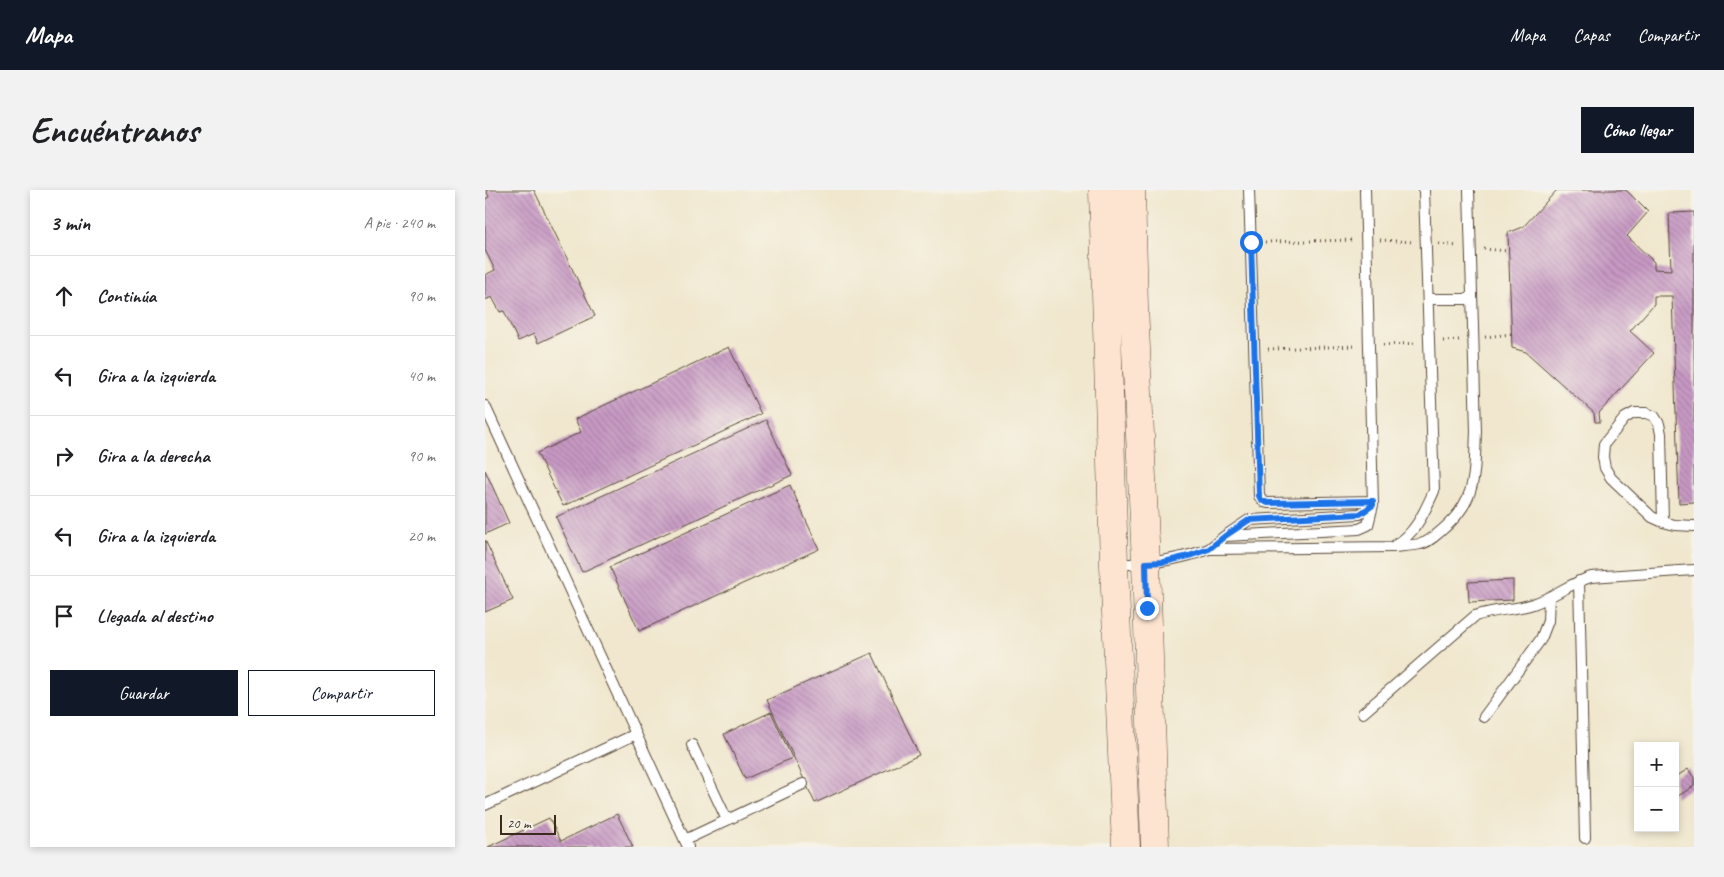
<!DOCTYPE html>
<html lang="es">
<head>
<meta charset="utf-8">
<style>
	body { margin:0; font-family:Caveat,sans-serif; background:#f2f2f2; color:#202124 }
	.controls { position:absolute; right:15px; bottom:15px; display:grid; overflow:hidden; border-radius:0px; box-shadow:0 2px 8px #0003 }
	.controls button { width:45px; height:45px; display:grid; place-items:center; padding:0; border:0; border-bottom:1px solid #e0e0e0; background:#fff; color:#202124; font:25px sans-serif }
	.scale { position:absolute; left:15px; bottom:12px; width:56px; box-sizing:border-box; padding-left:5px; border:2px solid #3b2a1e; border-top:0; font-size:14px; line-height:18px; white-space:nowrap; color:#3b2a1e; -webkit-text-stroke:4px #f7f3e8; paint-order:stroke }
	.stop { position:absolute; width:15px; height:15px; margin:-11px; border:4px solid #1a73e8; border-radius:50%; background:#fff }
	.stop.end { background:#1a73e8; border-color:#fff; box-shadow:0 1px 5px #0008 }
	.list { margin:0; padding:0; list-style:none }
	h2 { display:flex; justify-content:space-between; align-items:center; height:65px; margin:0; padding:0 20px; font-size:21px }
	h2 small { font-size:16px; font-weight:400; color:#757577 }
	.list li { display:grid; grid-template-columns:32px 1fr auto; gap:15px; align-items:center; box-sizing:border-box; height:80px; padding:0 20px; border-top:1px solid #e0e0e0 }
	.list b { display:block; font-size:19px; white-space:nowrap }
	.list em { font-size:16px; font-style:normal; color:#757577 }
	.actions { display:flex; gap:10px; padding:15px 20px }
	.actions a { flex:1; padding:11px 0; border:1px solid #111827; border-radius:0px; text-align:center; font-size:18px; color:#111827 }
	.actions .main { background:#111827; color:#fff }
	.icon { flex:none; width:28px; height:28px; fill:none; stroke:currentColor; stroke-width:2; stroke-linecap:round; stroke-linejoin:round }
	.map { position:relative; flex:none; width:1209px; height:657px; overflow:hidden; border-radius:0px }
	header { display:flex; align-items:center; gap:30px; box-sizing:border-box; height:70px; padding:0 25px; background:#111827; color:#fff }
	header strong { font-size:24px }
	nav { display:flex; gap:28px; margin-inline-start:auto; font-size:18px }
	.intro { display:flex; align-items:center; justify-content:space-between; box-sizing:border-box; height:120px; padding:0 30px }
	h1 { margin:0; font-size:35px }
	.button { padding:12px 22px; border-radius:0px; background:#111827; color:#fff; font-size:18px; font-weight:700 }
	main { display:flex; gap:30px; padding:0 30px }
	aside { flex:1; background:#fff; border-radius:0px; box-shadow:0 2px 8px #0003 }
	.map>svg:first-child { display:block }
	.building { fill:url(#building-back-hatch) }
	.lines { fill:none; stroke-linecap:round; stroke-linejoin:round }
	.lane-casing { stroke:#564638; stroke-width:12 }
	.secondary-casing { stroke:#564638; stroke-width:29 }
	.path { stroke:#564638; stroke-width:3; stroke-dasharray:1 4; stroke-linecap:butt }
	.lane { stroke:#fff; stroke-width:10 }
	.secondary { stroke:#fde4d0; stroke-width:28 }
	.route { stroke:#1a73e8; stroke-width:6 }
</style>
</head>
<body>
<header>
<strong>Mapa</strong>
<nav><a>Mapa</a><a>Capas</a><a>Compartir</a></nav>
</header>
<div class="intro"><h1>Encuéntranos</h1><a class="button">Cómo llegar</a></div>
<main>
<aside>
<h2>3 min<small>A pie · 240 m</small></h2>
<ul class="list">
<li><svg class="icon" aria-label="ahead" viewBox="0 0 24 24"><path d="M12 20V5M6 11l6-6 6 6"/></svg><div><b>Continúa</b></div><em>90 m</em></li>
<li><svg class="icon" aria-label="left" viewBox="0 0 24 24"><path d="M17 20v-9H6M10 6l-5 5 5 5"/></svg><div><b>Gira a la izquierda</b></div><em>40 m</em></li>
<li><svg class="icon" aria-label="right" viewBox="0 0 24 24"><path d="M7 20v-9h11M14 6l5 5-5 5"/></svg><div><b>Gira a la derecha</b></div><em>90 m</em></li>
<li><svg class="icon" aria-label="left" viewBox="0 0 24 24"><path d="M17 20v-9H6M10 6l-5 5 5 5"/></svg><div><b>Gira a la izquierda</b></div><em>20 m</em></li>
<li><svg class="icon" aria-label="arrive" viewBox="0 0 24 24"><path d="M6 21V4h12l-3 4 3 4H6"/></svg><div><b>Llegada al destino</b></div></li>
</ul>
<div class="actions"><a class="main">Guardar</a><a>Compartir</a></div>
</aside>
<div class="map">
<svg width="1209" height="657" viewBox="0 0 1209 657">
	<defs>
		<pattern id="building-back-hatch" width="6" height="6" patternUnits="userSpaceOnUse" patternTransform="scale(1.25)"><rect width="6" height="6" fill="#c799c4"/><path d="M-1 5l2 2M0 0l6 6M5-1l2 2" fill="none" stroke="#a37d9f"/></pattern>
	</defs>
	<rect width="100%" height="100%" fill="#f7f3e8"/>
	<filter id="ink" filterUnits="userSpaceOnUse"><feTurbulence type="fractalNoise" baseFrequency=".02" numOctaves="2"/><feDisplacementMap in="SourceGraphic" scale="10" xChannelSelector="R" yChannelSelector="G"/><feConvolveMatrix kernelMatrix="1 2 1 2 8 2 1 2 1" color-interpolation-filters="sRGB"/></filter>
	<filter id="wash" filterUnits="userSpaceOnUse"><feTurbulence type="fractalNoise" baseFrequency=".0096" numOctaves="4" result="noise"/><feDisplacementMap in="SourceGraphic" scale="20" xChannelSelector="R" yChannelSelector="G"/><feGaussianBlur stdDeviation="1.12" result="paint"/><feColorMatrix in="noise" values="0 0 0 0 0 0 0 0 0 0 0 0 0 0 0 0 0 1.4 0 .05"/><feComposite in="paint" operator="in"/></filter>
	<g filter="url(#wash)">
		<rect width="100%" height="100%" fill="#f0e7ce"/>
		<g id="blocks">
			<path class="building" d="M1,0H49L110,126L53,153L49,144L33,151L19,121L15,122L7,107L0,110V85L10,80L0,60V9L4,7Z
				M1072,0H1141L1163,22L1142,46L1169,72V79L1186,80L1184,23L1209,22V312L1194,313L1187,106H1169V114L1145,141L1169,163L1114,223L1115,232H1110L1109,223L1041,162L1027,158L1023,43L1038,37Z
				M244,157L276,224L78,316L52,263L96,242L90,229Z
				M281,230L307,285L97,382L71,327Z
				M0,280L24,333L0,344Z
				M305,295L334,359L154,441L125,377Z
				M0,350L28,410L0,422Z
				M1028,390V410L984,412L983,392Z
				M387,463L434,565L330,613L282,510Z
				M286,522L307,568L260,589L239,544Z
				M1203,579L1209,588V596L1190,608V584L1192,586Z
				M132,624L148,657H3L64,628L76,651Z"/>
		</g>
	</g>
	<g filter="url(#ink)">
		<use href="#blocks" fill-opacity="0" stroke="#564638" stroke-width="1"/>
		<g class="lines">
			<g class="lane-casing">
				<path id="lane" d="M764,0L774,306L779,312L783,313L888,311
					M943,109H986
					M0,216L203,657
					M1178,332L1176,244L1174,234L1169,226L1161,223H1149L1140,228L1119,254L1118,267L1120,278L1126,288L1167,327L1178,332L1190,335L1209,336
					M740,346L764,330L875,324L888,315L880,0
					M909,356C930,344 939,323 949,301L939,0
					M724,359L740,346L874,339L883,335L888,315
					M631,375C665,373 691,371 724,359L908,357C916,356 926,356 935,354C943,353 951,345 957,340C993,310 989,284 991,241L984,0
					M1094,391L1100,648
					M878,523L990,426C1010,419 1030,420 1048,414C1069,407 1085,393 1106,387L1209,380
					M999,527L1056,449L1063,431L1064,407
					M207,555L242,630
					M0,615L151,544
					M200,650L318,594"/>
			</g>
			<g class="secondary-casing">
				<path id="secondary" d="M618,0L629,375L641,657
					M646,0L649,116L661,373L670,657"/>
			</g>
			<path class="path" d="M895,50L928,52
				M780,52L868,50
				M954,54L973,56
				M999,59L1024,61
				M1000,147L1026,144
				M958,151L974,150
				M898,155L932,153
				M783,159L872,156"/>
			<use href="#lane" class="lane"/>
			<use href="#secondary" class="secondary"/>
		</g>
	</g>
	<g class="lines" filter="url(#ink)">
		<path class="route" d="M662,418L661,373L679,372L704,366L724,359L740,346L764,330L875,324L888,315V311L783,313L776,310L774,306L766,52"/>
	</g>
</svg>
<div class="controls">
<button>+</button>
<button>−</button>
</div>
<div class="scale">20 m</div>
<div class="stop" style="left:766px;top:52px"></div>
<div class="stop end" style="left:662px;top:418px"></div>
</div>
</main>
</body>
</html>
